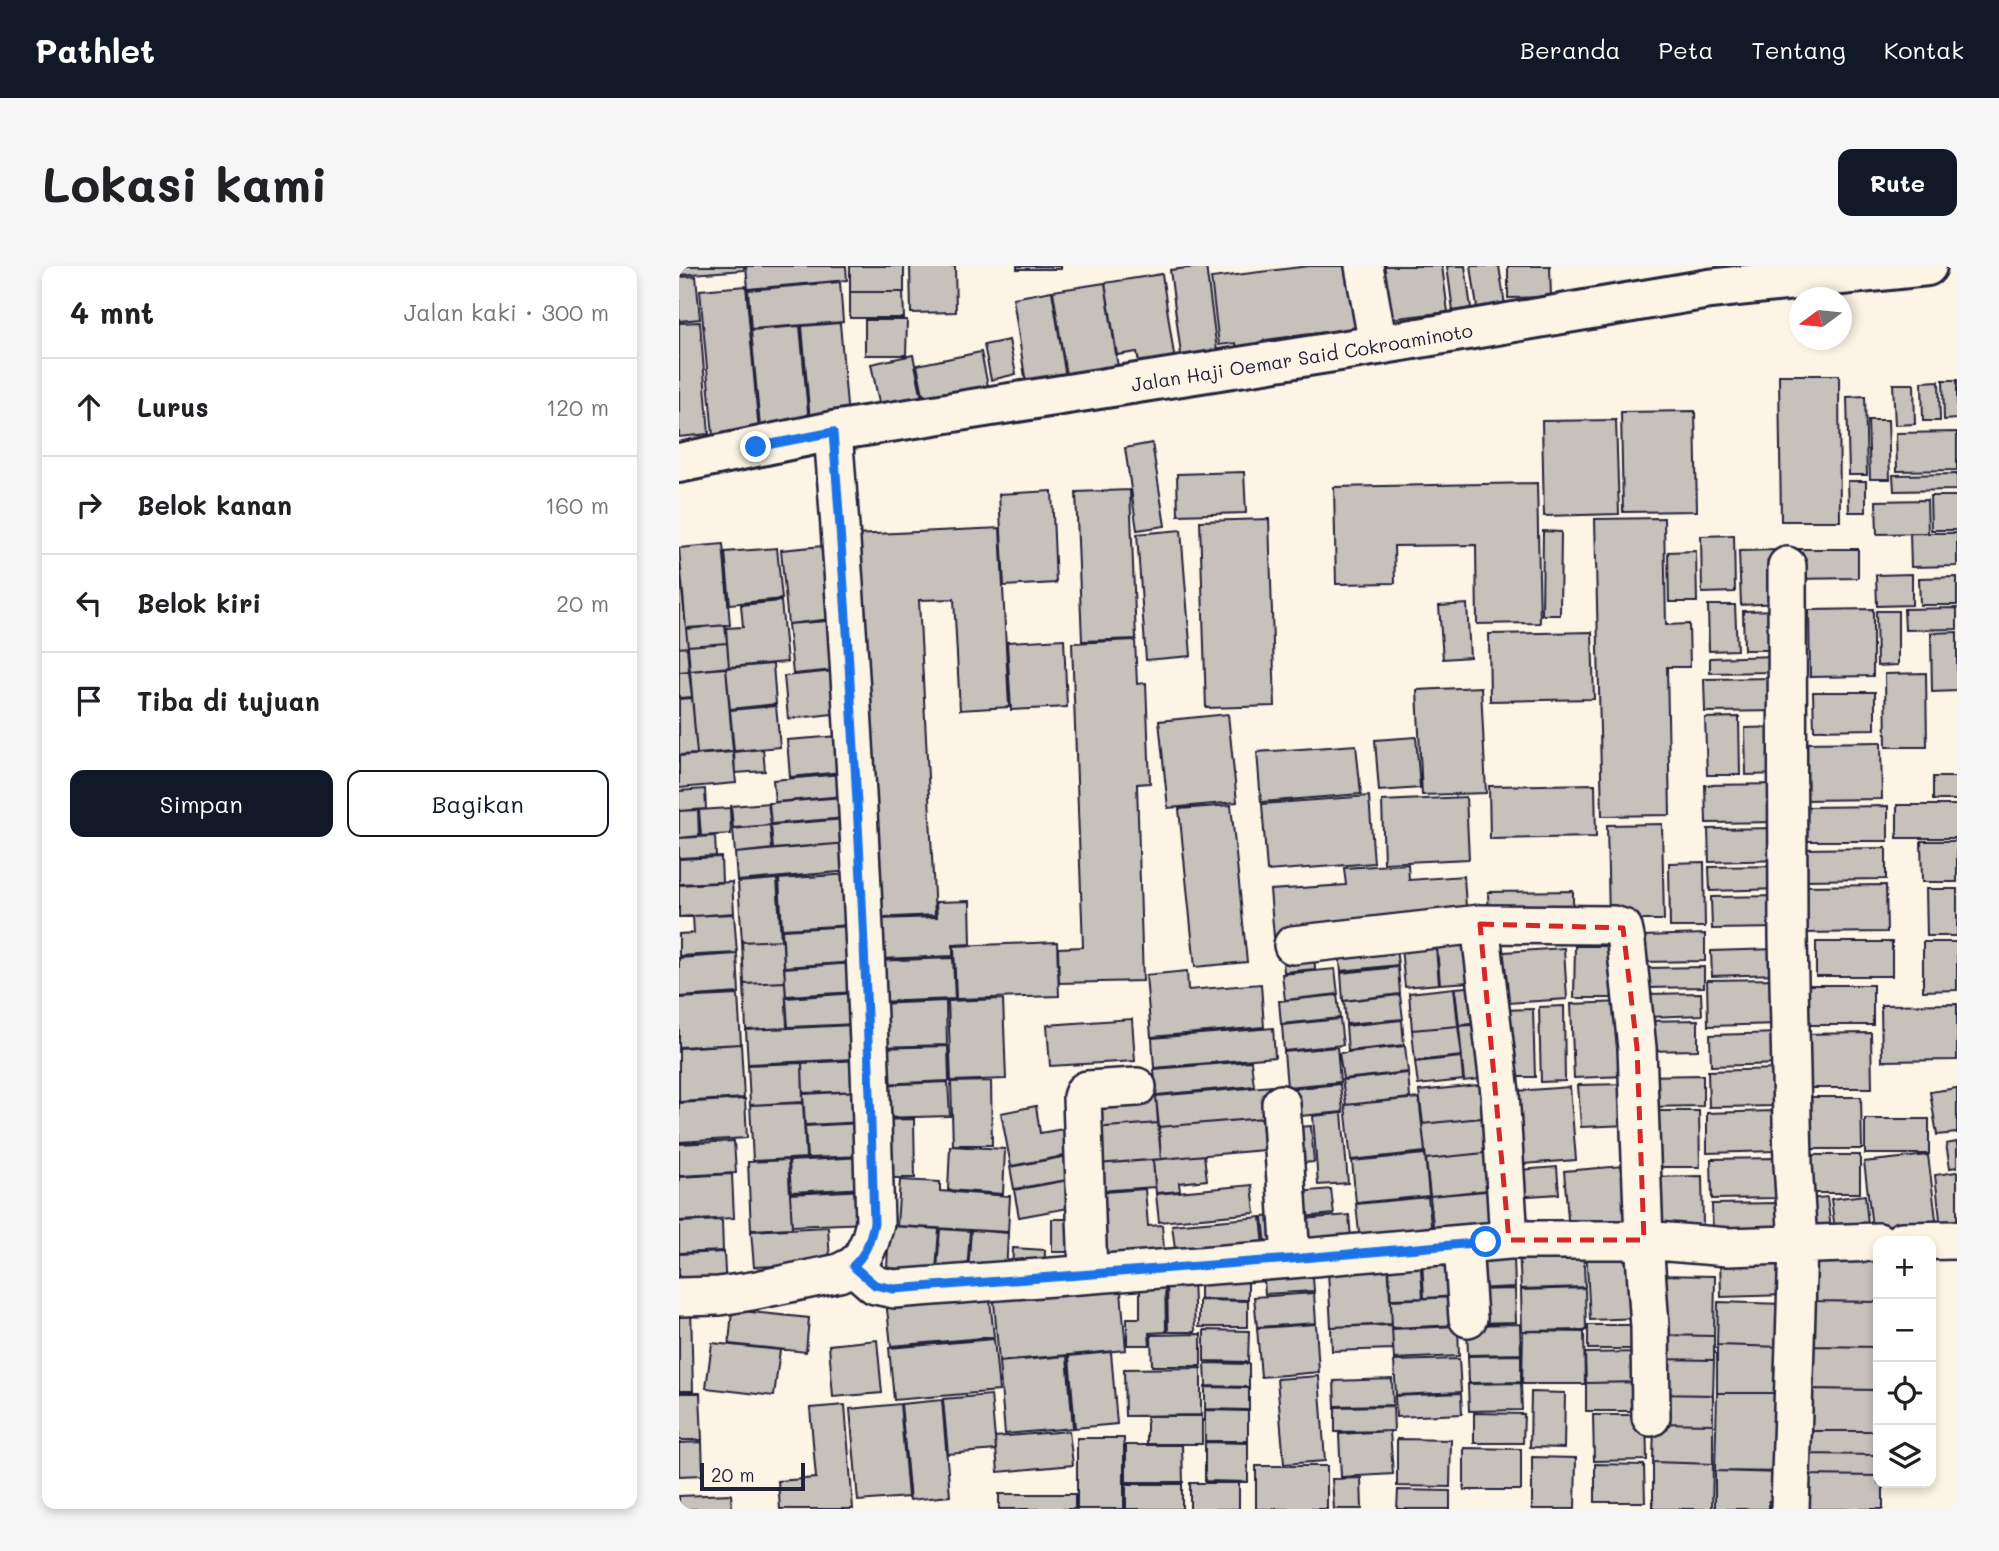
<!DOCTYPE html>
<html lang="id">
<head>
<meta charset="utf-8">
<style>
	body { margin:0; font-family:Mali,sans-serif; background:#f6f6f6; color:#202124 }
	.controls { position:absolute; right:21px; bottom:21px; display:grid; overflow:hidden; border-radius:14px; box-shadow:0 4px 10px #0003 }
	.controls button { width:63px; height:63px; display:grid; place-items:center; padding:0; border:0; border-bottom:2px solid #e0e0e0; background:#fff; color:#202124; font:35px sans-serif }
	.compass { position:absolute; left:1110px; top:21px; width:63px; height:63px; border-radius:50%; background:#fff; box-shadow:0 4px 10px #0003; rotate:255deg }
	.scale { position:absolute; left:21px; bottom:18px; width:105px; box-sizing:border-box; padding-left:7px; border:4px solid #22223b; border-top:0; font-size:19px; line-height:24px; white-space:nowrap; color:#22223b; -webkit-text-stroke:5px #fcf5e5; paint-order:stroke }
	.stop { position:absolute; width:21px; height:21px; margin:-16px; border:5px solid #1a73e8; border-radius:50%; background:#fff }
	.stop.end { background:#1a73e8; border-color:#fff; box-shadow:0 2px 7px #0008 }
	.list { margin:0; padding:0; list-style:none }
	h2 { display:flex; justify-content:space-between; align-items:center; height:91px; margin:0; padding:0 28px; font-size:30px }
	h2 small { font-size:23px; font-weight:400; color:#757577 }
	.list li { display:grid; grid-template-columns:46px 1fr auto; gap:21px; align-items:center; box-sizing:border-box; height:98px; padding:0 28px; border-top:2px solid #e0e0e0 }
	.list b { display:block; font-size:26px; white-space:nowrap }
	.list em { font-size:23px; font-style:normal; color:#757577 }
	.actions { display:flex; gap:14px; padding:21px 28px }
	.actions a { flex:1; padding:16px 0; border:2px solid #111827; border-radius:14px; text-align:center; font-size:24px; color:#111827 }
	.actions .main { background:#111827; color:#fff }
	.icon { flex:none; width:38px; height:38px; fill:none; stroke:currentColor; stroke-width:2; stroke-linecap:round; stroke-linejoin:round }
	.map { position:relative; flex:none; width:1278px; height:1243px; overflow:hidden; border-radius:14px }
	header { display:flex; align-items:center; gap:42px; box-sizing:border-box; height:98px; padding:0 35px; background:#111827; color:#fff }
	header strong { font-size:33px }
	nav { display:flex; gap:38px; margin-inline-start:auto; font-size:24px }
	.intro { display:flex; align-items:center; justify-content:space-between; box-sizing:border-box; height:168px; padding:0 42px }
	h1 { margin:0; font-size:49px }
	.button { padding:18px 32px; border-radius:14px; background:#111827; color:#fff; font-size:24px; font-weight:700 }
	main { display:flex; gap:42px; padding:0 42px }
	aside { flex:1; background:#fff; border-radius:14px; box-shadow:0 4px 10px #0003 }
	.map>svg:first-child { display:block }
	.building { fill:#c6c1bb; stroke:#22223b; stroke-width:2 }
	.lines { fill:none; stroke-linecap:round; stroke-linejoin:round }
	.minor-casing { stroke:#22223b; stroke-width:42 }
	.secondary-casing { stroke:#22223b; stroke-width:44 }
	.minor { stroke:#fcf5e5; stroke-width:37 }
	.secondary { stroke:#fcf5e5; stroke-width:38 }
	.route { stroke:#1a73e8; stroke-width:9 }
	.marked { fill:none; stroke:#d62828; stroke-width:5; stroke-dasharray:14 9; stroke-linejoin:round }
	.labels { text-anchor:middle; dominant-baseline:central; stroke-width:5; stroke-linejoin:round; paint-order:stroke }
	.street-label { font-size:19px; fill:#22223b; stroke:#fcf5e5 }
</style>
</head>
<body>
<header>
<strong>Pathlet</strong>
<nav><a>Beranda</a><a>Peta</a><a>Tentang</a><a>Kontak</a></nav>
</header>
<div class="intro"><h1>Lokasi kami</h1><a class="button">Rute</a></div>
<main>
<aside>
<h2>4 mnt<small>Jalan kaki · 300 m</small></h2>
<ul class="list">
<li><svg class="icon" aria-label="ahead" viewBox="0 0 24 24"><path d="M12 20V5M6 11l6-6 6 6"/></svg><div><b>Lurus</b></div><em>120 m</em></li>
<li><svg class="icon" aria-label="right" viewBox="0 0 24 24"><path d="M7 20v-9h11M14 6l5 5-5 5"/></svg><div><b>Belok kanan</b></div><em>160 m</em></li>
<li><svg class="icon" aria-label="left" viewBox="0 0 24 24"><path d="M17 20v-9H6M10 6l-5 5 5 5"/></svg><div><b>Belok kiri</b></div><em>20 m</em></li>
<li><svg class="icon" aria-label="arrive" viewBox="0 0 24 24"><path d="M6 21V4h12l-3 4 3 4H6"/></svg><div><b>Tiba di tujuan</b></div></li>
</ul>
<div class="actions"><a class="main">Simpan</a><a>Bagikan</a></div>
</aside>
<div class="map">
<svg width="1278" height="1243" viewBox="0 0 1278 1243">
	<rect width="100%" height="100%" fill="#fcf5e5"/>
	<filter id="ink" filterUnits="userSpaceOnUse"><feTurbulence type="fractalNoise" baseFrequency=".0143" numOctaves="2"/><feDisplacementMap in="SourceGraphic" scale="14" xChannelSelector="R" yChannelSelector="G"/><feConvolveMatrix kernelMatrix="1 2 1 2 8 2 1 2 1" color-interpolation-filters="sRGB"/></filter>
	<g filter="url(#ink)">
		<path class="building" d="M0,0H65V4L0,9Z
			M67,0H167L168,14L69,23Z
			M171,0H225V26H171Z
			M231,0H276L277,46L232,47Z
			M338,0H382V3H338Z
			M527,0L539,92L503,96L491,4Z
			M630,0H669L677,62L585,74L587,92L559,96L557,77L540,79L532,12Z
			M705,0H763L769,46L702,54L696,1Z
			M768,0H786L792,42L774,45Z
			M792,0H820L826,39L798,42Z
			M829,0H871L872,31L829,32Z
			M483,8L496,96L461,102L458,86L438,89L426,17Z
			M17,10L21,53L0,55V11Z
			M161,16L164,56L72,63L69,24Z
			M426,17L440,108L388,116L374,25Z
			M67,20L80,166L34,170L21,24Z
			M373,25L387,112L347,118L334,32Z
			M171,26H224L225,52H171Z
			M186,54H228L227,89H186Z
			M21,56L30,168L0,171V57Z
			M161,57L169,152L131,155L123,60Z
			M121,60L130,157L81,161L72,64Z
			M330,74L337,108L312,114L305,79Z
			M302,86L310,125L246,138L238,99Z
			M234,89L244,137L202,146L192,98Z
			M1100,109H1160L1161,255H1102Z
			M1264,114H1278V153L1265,154Z
			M1260,115L1261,155H1244L1243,116Z
			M1214,118H1235L1236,158L1216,159Z
			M1186,130L1188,209H1170L1168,131Z
			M1016,145L1018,245L944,246L942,146Z
			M937,154L940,248L865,250L863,155Z
			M1189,154H1209L1211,213H1191Z
			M1278,166V204L1218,205L1217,167Z
			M473,177L486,260L458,264L446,182Z
			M565,206L567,247L499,249L498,208Z
			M1278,208V224L1215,225L1214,209Z
			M1169,215H1187V246H1170Z
			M858,217L861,357L798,358L797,279L715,280L716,317L657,318L655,221Z
			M451,224L457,373L403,375L397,226Z
			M373,225L377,317L325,320L320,228Z
			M1251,230H1278V264H1252Z
			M1248,234L1249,267L1198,268L1197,235Z
			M985,252L987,359L1010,358L1011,401H988L991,549L923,550L916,253Z
			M590,253L596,440L527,442L521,255Z
			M321,262L330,441L281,444L275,333L240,334L256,649L195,652L175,269Z
			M502,264L512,390L467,394L458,268Z
			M864,265L882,266L881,349H863Z
			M1231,267H1278V300L1232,301Z
			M1055,269L1056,326L1023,327L1022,270Z
			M44,278L51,359L7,362L0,282Z
			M154,279L161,352L109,358L102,284Z
			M98,282L103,333L51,338L46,286Z
			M1116,283H1179V312L1116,313Z
			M1099,284L1100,337L1062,339L1060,285Z
			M1017,285L1018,336H990L989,286Z
			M0,296L9,381L0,382Z
			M1233,308V339L1198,340L1197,309Z
			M1278,311V339H1241L1240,312Z
			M102,335L108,396L50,401L47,362L64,361L62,339Z
			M788,338L791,391L764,393L760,340Z
			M1029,339H1056L1058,384L1030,385Z
			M1278,342V363L1226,364L1225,343Z
			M1194,343V410L1131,411L1130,344Z
			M1101,344L1102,384H1065L1064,345Z
			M1197,345H1219V399L1198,400Z
			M162,354L166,403L114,408L109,358Z
			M46,359L48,377L9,380L7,363Z
			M913,366L915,433L811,435L810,368Z
			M1278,366V425L1253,426L1252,367Z
			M385,373L388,441L332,444L328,376Z
			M456,374L458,418L467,417L471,517L458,518L464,715L380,717L379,682L404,681L393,377Z
			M48,377L50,401L11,405L9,380Z
			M8,381L10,405L0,406V382Z
			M1095,390V406L1031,407V392Z
			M94,398L97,438L51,443L47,402Z
			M47,402L54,485L18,488L11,405Z
			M166,404L171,446L109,453L105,410Z
			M0,406H10L13,431L0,432Z
			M1247,407L1248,481H1207L1206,408Z
			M1099,412L1100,445L1026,446L1025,413Z
			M802,421L807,527L743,529L738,424Z
			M1134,426H1196V463L1135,464Z
			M13,432L18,488L0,489V433Z
			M97,440L101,481L55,485L51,444Z
			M549,448L558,536L489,542L480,455Z
			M1060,451L1061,509H1028L1026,452Z
			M1102,461L1103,508L1067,509L1066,462Z
			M160,470L163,506L111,511L108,474Z
			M737,471L741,522L700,525L696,474Z
			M1202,476L1203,533L1123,534V477Z
			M677,479L682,528L582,536L578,486Z
			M84,483L86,505L56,507L55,486Z
			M54,486L57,517L0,522V490Z
			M163,508L165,530L96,536L94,514Z
			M1254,511H1278V534H1254Z
			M916,518L917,571L811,573L810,520Z
			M1102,518V556L1027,557L1026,519Z
			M26,523L27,543L0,545V525Z
			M690,530L695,597L588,605L583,538Z
			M165,531L167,552L92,558L90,537Z
			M787,531L790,593L705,597L703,535Z
			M89,537L92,559L54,562L52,540Z
			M552,539L568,696L516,701L500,543Z
			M1218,539H1278V572H1218Z
			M1209,540V575H1128V541Z
			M51,542L52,568L22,570L20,544Z
			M19,544L20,570L0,572V545Z
			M167,553L169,577L94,583L92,559Z
			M983,558L985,654H930L928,559Z
			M91,559L93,583L56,587L54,563Z
			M1103,562V594L1030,596L1029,563Z
			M36,570L37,590L0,592V572Z
			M1242,575H1278V616H1243Z
			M169,577L171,605L58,615L56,587Z
			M1207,582V613L1123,614L1122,583Z
			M42,591L43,616L0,618V593Z
			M1025,596L1026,661H991L990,597Z
			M729,598L730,614L785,610L788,657L595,671L591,624L667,619L665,602Z
			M1101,600L1102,623L1031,625L1030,601Z
			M171,608L174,659L103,663L100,613Z
			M98,613L102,674L63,676L59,616Z
			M53,616L55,647L0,651V619Z
			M1207,619L1208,666L1121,667V620Z
			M1247,623H1278V670H1248Z
			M894,625V653L810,655L809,626Z
			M1102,630L1103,662L1033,663L1032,631Z
			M291,635L292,678L274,679V690L201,693L200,653L258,651L257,636Z
			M55,648L58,687L0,690V668L15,667L14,650Z
			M174,660L176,696L105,701L103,664Z
			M787,667L791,716L761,718L757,669Z
			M1026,668V695L964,696L963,670Z
			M756,669L760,718L726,721L721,672Z
			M716,673L719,699L662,705L659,679Z
			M104,674L106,716L65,718L63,676Z
			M378,676L380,730L277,733L275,680Z
			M1137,676H1213V710H1137Z
			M1244,676H1278V724L1244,725Z
			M896,680H944V732H895Z
			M635,682L636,703L605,706L603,684Z
			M885,682L888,733L814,738L811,687Z
			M1098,683V708L1033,710L1032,685Z
			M58,688L60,727L0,731V692Z
			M274,692L276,733L196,736L194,695Z
			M176,697L177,726L107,730L105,702Z
			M719,701L721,728L664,735L662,707Z
			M1025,701V721L968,722V702Z
			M656,703L659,728L606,734L603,708Z
			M508,705L509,724L582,718L585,761L472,771L467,709Z
			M1100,713V758L1029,760L1028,714Z
			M106,716L108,762L67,764L65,718Z
			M1128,719H1194V759H1128Z
			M800,720L803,757L780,759L776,722Z
			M775,722L779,760L733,764L730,727Z
			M178,727L179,758L109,761L107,732Z
			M1022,727L1023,749L969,751V728Z
			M59,729L62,778L0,781V732Z
			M658,729L661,752L602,758L600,735Z
			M721,729L724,753L667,758L665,735Z
			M324,733L327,813L272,815L269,735Z
			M267,735L268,779L198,781L196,738Z
			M944,736L947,810L895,812L892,738Z
			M1278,738V794L1203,795L1202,739Z
			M885,740L886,815L862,816L860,741Z
			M854,743L856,811H825L823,744Z
			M453,753L456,795L371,800L368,759Z
			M661,753L664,779L605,785L603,759Z
			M723,754L725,779L669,785L667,760Z
			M1019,754V784L966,785L965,755Z
			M804,758L809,812L785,815L780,760Z
			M175,759L177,793L69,798L67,764Z
			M779,760L783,790L736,795L733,764Z
			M594,762L596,791L475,802L473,772Z
			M1102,767V798L1032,800L1031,769Z
			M1192,767L1193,822H1119L1118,768Z
			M62,778L65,832L0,836V782Z
			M269,780L270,815L199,818L198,782Z
			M726,780L729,806L664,813L660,787Z
			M658,781L661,816L608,821L605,786Z
			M782,791L784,814L739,819L736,796Z
			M182,794L183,825L124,827L123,797Z
			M572,795L575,820L477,829L475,803Z
			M123,797L124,836L71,839L69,799Z
			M1100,803L1102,840L1030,841L1029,805Z
			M729,807L731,832L667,839L663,814Z
			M1024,809V840L963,841L962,810Z
			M312,815L313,879H274L272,816Z
			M269,816L271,850L200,852L199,819Z
			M661,818L664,846L611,851L609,823Z
			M809,818L812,851L744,858L740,825Z
			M948,818L950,859L902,861L899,819Z
			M593,820L596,851L480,861L477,830Z
			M891,821L897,894L830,899L824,826Z
			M1278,822V867L1258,869L1251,826Z
			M183,825L185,856L126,859L124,828Z
			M477,830L479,857L414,862L412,835Z
			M1119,831H1182L1183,883H1119Z
			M740,832L746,886L672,894L666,839Z
			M66,833L68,872L0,876V837Z
			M124,837L127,892L74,895L71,839Z
			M357,840L361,867L396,861L401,887L332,900L322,847Z
			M966,845H1020L1021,901H968Z
			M1094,845L1095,885L1028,887V847Z
			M663,847L669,917L639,919L634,850Z
			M812,851L815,886L747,893L743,858Z
			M583,852L585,884L482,893L480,861Z
			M235,853L236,912H202L201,854Z
			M1186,853H1250V888H1186Z
			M184,857L186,890L128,892L126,860Z
			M479,857L482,893L417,898L414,862Z
			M632,860L635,896L610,898L607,862Z
			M55,875L57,907L0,910V878Z
			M1278,876V901L1271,902L1267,878Z
			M271,880L326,883L324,928L269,924Z
			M815,886L819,923L751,930L747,893Z
			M746,888L750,930L677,937L673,895Z
			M394,889L399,912L335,923L331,901Z
			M525,889L528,914L500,917L501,925L477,927L474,894Z
			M1119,889H1181V927H1120Z
			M1249,889L1258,961L1194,969L1185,896Z
			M185,891L187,922L112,926L110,895Z
			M1099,892V932L1033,933L1032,893Z
			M109,894L113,962L72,964L69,896Z
			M474,894L476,921L419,925L417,898Z
			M944,900L949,959L890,965L885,905Z
			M878,901L880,928L831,931L829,905Z
			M1278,906V960L1262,962L1256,909Z
			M53,908L55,952L0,955V911Z
			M1023,910L1024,960L968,961L967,911Z
			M221,914L261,916V925L331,930L329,966L218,960Z
			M390,914L395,941L340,951L335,924Z
			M573,919L576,947L480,956L477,928Z
			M466,923L469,960L483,959L486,997L418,1003L412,927Z
			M652,923L655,948L612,952L609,927Z
			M187,924L189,957L113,960L111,928Z
			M818,924L823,971L756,978L751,930Z
			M1186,929L1190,968L1157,972L1152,933Z
			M749,931L754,978L682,986L677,938Z
			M1148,931L1153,971L1126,974L1121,934Z
			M1101,937V971L1034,973L1033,938Z
			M605,949L588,990L584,951Z
			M670,949L673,985L615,991L612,954Z
			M582,951L586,991L498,999L493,959Z
			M373,953H401V986H373Z
			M43,954L44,985L0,987V956Z
			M210,960L260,963L257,1005L208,1002Z
			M149,961L151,997L75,1001L72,965Z
			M261,963L291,965L288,1006L258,1005Z
			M292,964L329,967L327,1009L289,1006Z
			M904,979L906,1021L842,1023L840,982Z
			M957,979L961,1052L911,1054L907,981Z
			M334,982L366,984L365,1010L333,1008Z
			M1133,982H1199V1036L1132,1035Z
			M45,986L47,1025L0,1028V988Z
			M776,989L778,1030L745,1032L743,991Z
			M1109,989L1110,1029L1042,1031L1041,991Z
			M741,991L744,1032L711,1033L709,992Z
			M835,992L836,1021L793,1023L792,993Z
			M633,997L635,1025L586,1028L584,1000Z
			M710,1002L713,1058L652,1061L649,1005Z
			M521,1007H569V1034L521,1033Z
			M977,1009L1036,1010L1035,1070L976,1069Z
			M486,1010L487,1066L470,1067L471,1079H448V1052H461V1011Z
			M488,1010H514L516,1066H489Z
			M441,1013L447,1084L320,1095L314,1024Z
			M906,1022L907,1064L843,1065L842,1024Z
			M836,1023L837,1056L793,1057V1024Z
			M310,1025L315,1071L212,1080L207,1034Z
			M635,1027L637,1057L578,1061L575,1031Z
			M777,1031L779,1059L713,1062L712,1034Z
			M520,1034L569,1035V1061H520Z
			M1132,1035L1199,1036V1081L1132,1080Z
			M1039,1036L1105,1038L1104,1081L1038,1079Z
			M0,1041H12L14,1125H0Z
			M53,1044L130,1052L127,1086L50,1078Z
			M637,1058L640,1106L582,1111L578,1062Z
			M841,1058L842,1088L789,1089L788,1059Z
			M713,1059L714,1083L653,1085L652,1061Z
			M909,1059H968L969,1083H909Z
			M779,1060L780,1090L715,1093L713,1063Z
			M525,1064L570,1065L569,1096L525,1095Z
			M844,1065L905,1066L906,1118H843Z
			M522,1068V1100H473L472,1069Z
			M976,1069L1035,1070V1094L976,1093Z
			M315,1073L320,1125L215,1134L210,1082Z
			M198,1074L203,1127L154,1131L150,1079Z
			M33,1077L101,1084L95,1130L27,1122Z
			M1038,1079L1104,1081V1127H1038Z
			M1132,1080L1199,1081V1124L1131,1123Z
			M432,1086L438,1158L396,1162L390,1090Z
			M962,1086V1116L907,1117L906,1087Z
			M842,1089V1116L790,1117L789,1090Z
			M388,1090L394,1162L326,1168L320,1096Z
			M780,1093L782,1126L717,1129L715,1095Z
			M976,1093L1035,1094L1034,1129L975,1128Z
			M526,1097L570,1098V1121L527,1120Z
			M522,1102V1149L446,1150L445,1103Z
			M640,1110L646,1195L605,1198L598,1113Z
			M713,1113L714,1139L656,1140L655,1115Z
			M969,1116L970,1145H907V1117Z
			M842,1117L843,1144L790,1145L789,1118Z
			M526,1121L570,1122V1144L526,1143Z
			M1125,1123L1199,1124V1165H1125Z
			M852,1126L886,1127L885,1182L851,1181Z
			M0,1127H21L23,1174H0Z
			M782,1127L783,1148L717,1151L716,1130Z
			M1038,1127H1104L1103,1207L1036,1205Z
			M975,1128L1034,1129V1158L975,1157Z
			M312,1129L317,1184L269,1188L264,1133Z
			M263,1134L271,1230L231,1234L222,1138Z
			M221,1138L229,1231L179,1235L171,1143Z
			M166,1139L174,1243H101L99,1215L137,1212L131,1142Z
			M714,1140L715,1165L656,1166V1141Z
			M526,1144L569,1145V1175H526Z
			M795,1147L845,1148L844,1177H795Z
			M914,1149H967L968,1194L915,1195Z
			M468,1150H523V1178H468Z
			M975,1157L1034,1158V1198L974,1196Z
			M390,1165L394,1199L319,1206L316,1171Z
			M711,1165L714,1208L662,1211L660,1168Z
			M1125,1165H1199V1189L1125,1188Z
			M398,1172H445V1243H398Z
			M718,1173L772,1174L771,1221L718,1220Z
			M23,1176L24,1209L0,1210V1177Z
			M526,1176L569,1177V1216L526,1215Z
			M447,1179H503L504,1216H447Z
			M785,1182L842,1183V1224H785Z
			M1125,1188L1199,1189V1210L1124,1209Z
			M853,1191L897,1192L896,1243H853Z
			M974,1196L1034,1198L1033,1243H974Z
			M916,1198L965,1199L966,1236H916Z
			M577,1200H648V1243H577Z
			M1036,1205L1110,1206V1235H1090V1243H1036Z
			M1124,1209L1199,1210V1217H1204V1243H1124Z
			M682,1212L683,1243H655L653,1213Z
			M511,1217H560V1243H511Z
			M447,1218H503V1243H447Z
			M719,1224L771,1225V1243H718Z
			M52,1228L53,1243H0V1230Z
			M320,1228H396V1243H320Z"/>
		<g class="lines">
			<g class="minor-casing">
				<path id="minor" d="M685,0L699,79
					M1108,300L1109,671L1114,898L1119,978L1111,1243
					M801,658L821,827L830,974
					M614,679L801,658L934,659L944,662L947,676L958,782L965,974L971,1061L972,1151
					M602,838L612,993
					M1223,975L1278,974
					M784,978L789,1052
					M174,1000L196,1019L215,1023L612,993L830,974H965L1049,981L1199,976
					M409,1008L403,831L405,826L408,824L458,821
					M0,1031L40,1030L73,1025L160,1007L174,1000L183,992L191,975L196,957C189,693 174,429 154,165"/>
			</g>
			<g class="secondary-casing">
				<g id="secondary">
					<path id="s1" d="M0,197L154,165L699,79L1030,23L1248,0"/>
				</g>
			</g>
			<use href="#minor" class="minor"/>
			<use href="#secondary" class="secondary"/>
		</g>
	</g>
	<g class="lines" filter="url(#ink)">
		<path class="route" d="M77,181L154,166C174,429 188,693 195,957C191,975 187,988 174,1000L196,1019L215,1023L612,993L807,976"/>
	</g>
	<path class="marked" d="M801,658L944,662L958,782L965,974H830Z"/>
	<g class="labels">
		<g class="street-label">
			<text stroke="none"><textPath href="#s1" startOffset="632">Jalan Haji Oemar Said Cokroaminoto</textPath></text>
		</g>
	</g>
</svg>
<div class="controls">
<button>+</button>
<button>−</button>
<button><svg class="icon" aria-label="locate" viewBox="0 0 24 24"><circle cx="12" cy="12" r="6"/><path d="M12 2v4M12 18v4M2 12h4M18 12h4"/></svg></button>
<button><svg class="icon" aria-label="layers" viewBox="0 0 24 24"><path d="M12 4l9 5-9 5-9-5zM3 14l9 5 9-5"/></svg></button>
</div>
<svg class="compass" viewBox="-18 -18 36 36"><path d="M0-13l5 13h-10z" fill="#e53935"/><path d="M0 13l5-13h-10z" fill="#757577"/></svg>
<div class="scale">20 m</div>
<div class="stop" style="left:807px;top:976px"></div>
<div class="stop end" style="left:77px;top:181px"></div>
</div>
</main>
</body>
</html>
